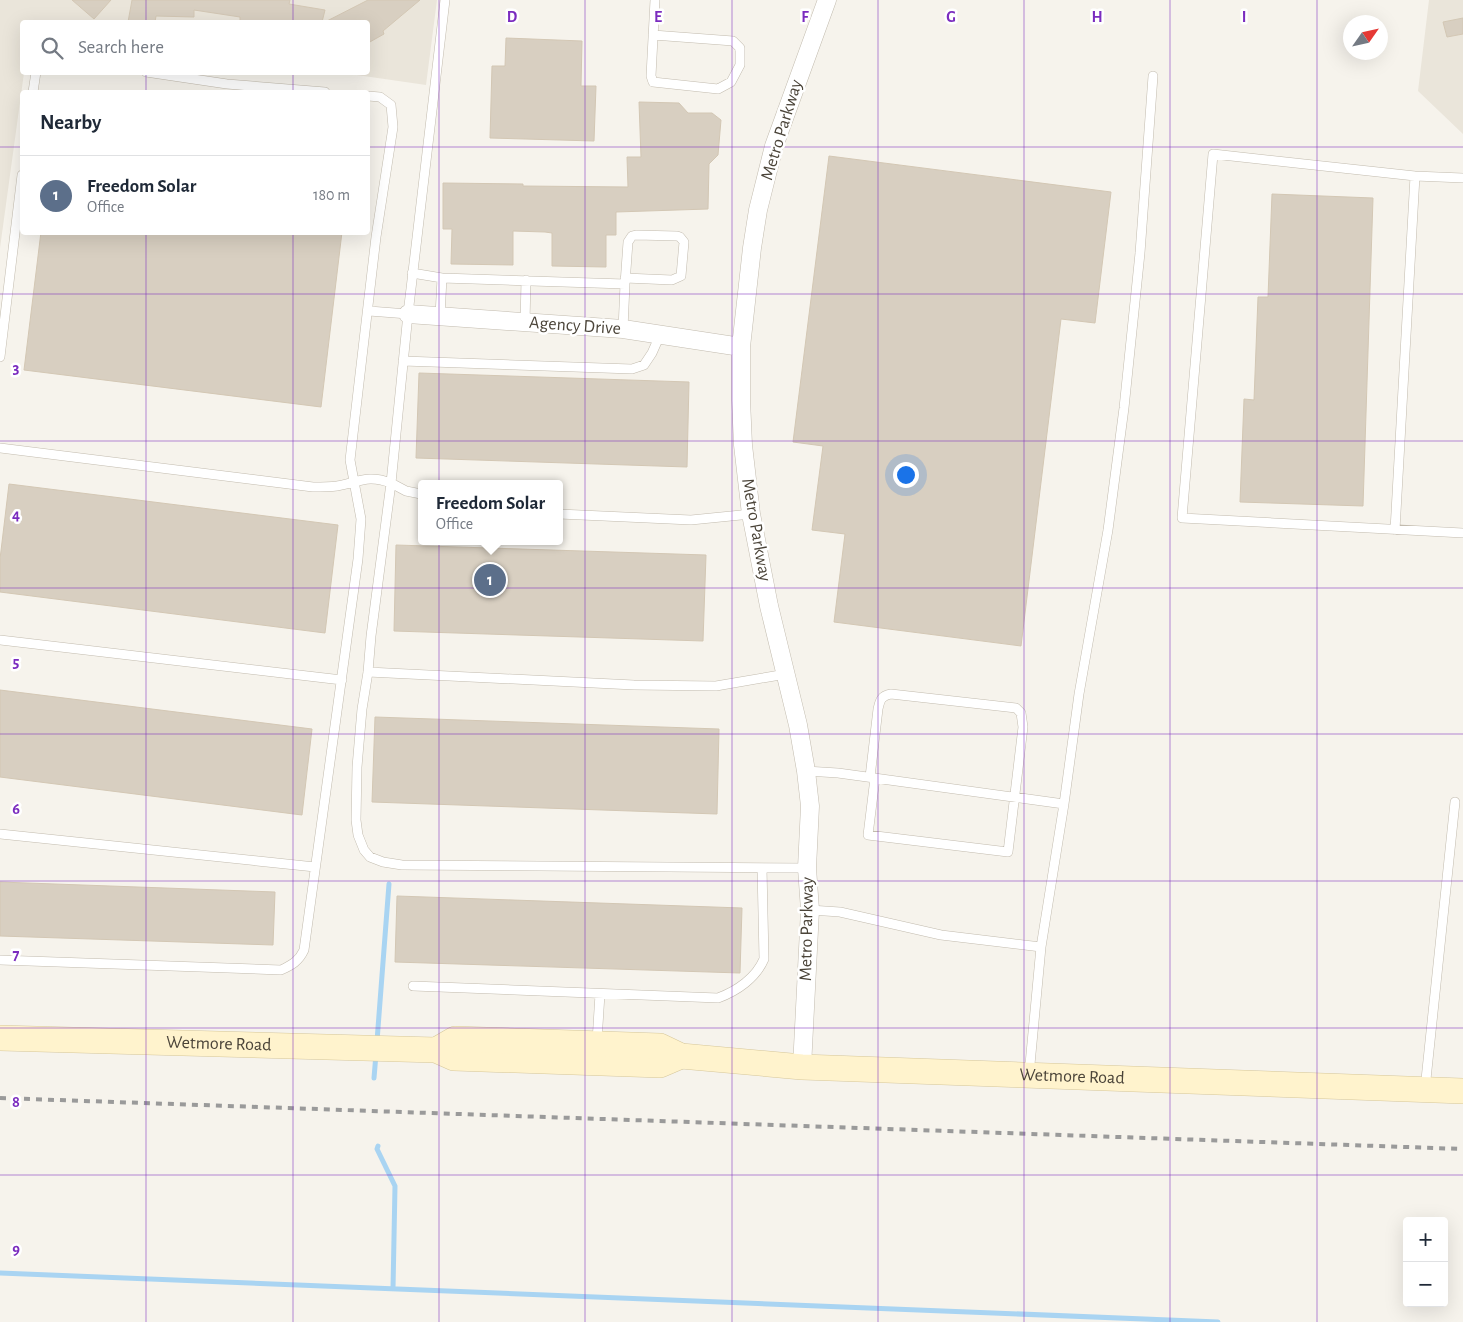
<!DOCTYPE html>
<html lang="en">
<head>
<meta charset="utf-8">
<style>
	body { margin:0; font-family:"Alegreya Sans",sans-serif; background:#f2f2f3; color:#1f2937 }
	.controls { position:absolute; right:15px; bottom:15px; display:grid; overflow:hidden; border-radius:5px; box-shadow:0 5px 20px #0002 }
	.controls button { width:45px; height:45px; display:grid; place-items:center; padding:0; border:0; border-bottom:1px solid #e0e1e3; background:#fff; color:#1f2937; font:25px sans-serif }
	.compass { position:absolute; left:1343px; top:15px; width:45px; height:45px; border-radius:50%; background:#fff; box-shadow:0 5px 20px #0002; rotate:56deg }
	.you { position:absolute; left:905px; top:474px; width:18px; height:18px; margin:-12px; border:4px solid #fff; border-radius:50%; background:#1a73e8; box-shadow:0 0 0 8px #1a73e833 }
	.badge { display:grid; place-items:center; width:32px; height:32px; border-radius:50%; background:#fc3f1d; color:#fff; font-size:16px; font-weight:700 }
	.pin { position:absolute; translate:-50% -50%; border:2px solid #fff; box-shadow:0 1px 5px #0006 }
	.popup { position:absolute; left:418px; top:480px; width:145px; height:65px; box-sizing:border-box; display:grid; place-content:center; border-radius:5px; background:#fff; filter:drop-shadow(0 1px 4px #0005); font-size:16px; white-space:nowrap; color:#747a83 }
	.popup b { font-size:19px; color:#1f2937 }
	.popup::after { content:''; position:absolute; left:50%; top:100%; margin-left:-10px; border:10px solid transparent; border-top-color:#fff }
	.list { margin:0; padding:0; list-style:none }
	h2 { display:flex; justify-content:space-between; align-items:center; height:65px; margin:0; padding:0 20px; font-size:21px }
	h2 small { font-size:16px; font-weight:400; color:#747a83 }
	.list li { display:grid; grid-template-columns:32px 1fr auto; gap:15px; align-items:center; box-sizing:border-box; height:80px; padding:0 20px; border-top:1px solid #e0e1e3 }
	.list b { display:block; font-size:19px; white-space:nowrap }
	.list p { margin:0; font-size:16px; white-space:nowrap; color:#747a83 }
	.list em { font-size:16px; font-style:normal; color:#747a83 }
	.icon { flex:none; width:28px; height:28px; fill:none; stroke:currentColor; stroke-width:2; stroke-linecap:round; stroke-linejoin:round }
	.map { position:relative; flex:none; width:1463px; height:1322px; overflow:hidden }
	.search { position:absolute; background:#fff; box-shadow:0 5px 20px #0002; left:20px; top:20px; width:350px; height:55px; display:flex; align-items:center; gap:12px; box-sizing:border-box; padding:0 18px; border-radius:5px; color:#747a83; font-size:19px }
	.panel { position:absolute; background:#fff; box-shadow:0 5px 20px #0002; left:20px; top:90px; width:350px; height:145px; border-radius:5px }
	.map>svg:first-child { display:block }
	.residential { fill:#eae5da }
	.lines { fill:none; stroke-linecap:round; stroke-linejoin:round }
	.stream { stroke:#a9d4f2; stroke-width:5 }
	.building { fill:#d8cfc1; stroke:#d3c7b4 }
	.lane-casing { stroke:#c2bbae; stroke-width:10 }
	.street-casing { stroke:#c2bbae; stroke-width:19 }
	.secondary-casing { stroke:#d6c79b; stroke-width:26 }
	.lane { stroke:#fff; stroke-width:9 }
	.street { stroke:#fff; stroke-width:18 }
	.secondary { stroke:#fff3cd; stroke-width:25 }
	.rail { stroke:#9a9a9a; stroke-width:4; stroke-dasharray:6 6; stroke-linecap:butt }
	.grid { fill:none; stroke:#7b2cbf; stroke-width:1; stroke-opacity:0.55 }
	.labels { text-anchor:middle; dominant-baseline:central; stroke-width:5; stroke-linejoin:round; paint-order:stroke }
	.street-label { font-size:18px; fill:#4b4439; stroke:#fff }
	.grid-label { font-size:16px; text-anchor:middle; font-weight:bold; fill:#7b2cbf; stroke:#fff; stroke-width:5; stroke-linejoin:round; paint-order:stroke }
</style>
</head>
<body>
<div class="map">
<svg width="1463" height="1322" viewBox="0 0 1463 1322">
	<rect width="100%" height="100%" fill="#f6f3ec"/>
	<path class="residential" d="M0,0H437L426,85L343,73L368,72V22H22L24,73L0,248Z
		M1429,0H1463V134L1418,91Z"/>
	<g class="lines">
		<path class="stream" d="M377,1041L389,884
			M374,1078L376,1054
			M378,1146L377,1149L395,1186L393,1289
			M0,1273L1218,1322"/>
	</g>
	<path class="building" d="M72,0H111L94,19Z
		M132,0H290L289,4L325,10L322,22H240V17L194,10V17L156,16L155,22H128Z
		M368,0H420L383,31L384,34L368,43V22H325Z
		M1463,18V34L1447,37L1443,22Z
		M506,38L582,41L581,86H596L594,141L490,138L492,66H505Z
		M639,102L679,103L688,113H712L721,120L718,155L709,164L708,209L616,212V235H606V267L552,266V233L545,232L513,231V265L451,264L452,229H443V183L523,184V186L628,187L627,157H641Z
		M829,156L1111,192L1095,323L1061,319L1021,646L834,622L845,534L812,530L823,446L793,442Z
		M1272,194L1373,198L1363,506L1240,502L1244,399L1254,400L1258,297H1268Z
		M41,232H342L321,407L24,370Z
		M419,373L689,382L687,467L416,458Z
		M9,484L338,525L325,633L0,592V559Z
		M396,545L706,555L703,641L394,631Z
		M0,690L312,729L302,815L0,777Z
		M375,717L719,729L717,814L372,802Z
		M0,882L275,892L273,945L0,936Z
		M397,896L742,908L740,973L395,962Z"/>
	<g class="lines">
		<g class="lane-casing">
			<path id="lane" d="M653,35L733,41L740,48V65L731,82L718,89L653,82L651,76L655,0
				M146,72L227,84L325,92
				M33,92L36,72
				M1463,178L1415,176L1213,154L1182,518L1463,533
				M412,273L442,278
				M625,284L628,242L632,236L636,235L677,236L680,237L684,242L681,276L672,280L625,278
				M369,311L408,314
				M440,316L442,278L625,284L623,329
				M525,323L526,280
				M0,357L22,175
				M403,361L632,369L644,365L652,353L660,335
				M0,448L313,487C321,487 329,487 337,486C359,482 368,474 391,483L371,636L368,672L362,709L357,767L356,820L358,835L364,850L370,857L383,862L402,865L807,868
				M421,494L406,491L391,483L408,314L445,0
				M559,514L691,520L751,514
				M1395,530L1415,176
				M0,640L342,680
				M368,672L634,685L716,686L786,674
				M806,771L838,773L1064,804
				M870,777L878,709C880,700 881,696 891,694L1016,708L1021,713L1023,727L1008,852L868,835L875,778
				M0,834L315,867
				M810,910L840,912L941,935L1041,947
				M0,960L281,970C292,965 299,961 304,950L358,559L361,519L350,460L376,237L393,127L391,105L380,97L368,96
				M413,986L718,998C737,991 756,978 764,959L762,868
				M597,1041L600,994
				M1029,1075L1041,947L1064,804L1079,694L1108,530L1124,408L1140,253L1153,76
				M1425,1089L1455,802"/>
		</g>
		<g class="street-casing">
			<path id="street" d="M408,314L623,329L741,347
				M802,1067L810,910L807,868L810,806L806,771L798,725L769,606L751,514L743,445L741,400V347L752,248L758,210L774,146L827,0"/>
		</g>
		<g class="secondary-casing">
			<g id="secondary">
				<path id="s1" d="M0,1038L436,1050L454,1058L660,1065L681,1056"/>
				<path id="s2" d="M436,1050L455,1039L660,1046L681,1056L802,1067L1463,1091"/>
			</g>
		</g>
		<use href="#lane" class="lane"/>
		<use href="#street" class="street"/>
		<use href="#secondary" class="secondary"/>
		<path class="rail" d="M0,1098L1463,1149"/>
	</g>
	<path class="grid" d="M146,0V22M293,0V22M439,0V1322M585,0V1322M732,0V1322M878,0V1322M1024,0V1322M1170,0V1322M1317,0V1322M146,72V92M293,72V92M0,147H22M368,147H1463M146,232V1322M293,232V1322M0,294H1463M0,441H1463M0,588H1463M0,734H1463M0,881H1463M0,1028H1463M0,1175H1463"/>
	<g class="labels">
		<g class="street-label">
			<text transform="translate(782 130) rotate(-73)">Metro Parkway</text>
			<text transform="translate(575 326) rotate(4)">Agency Drive</text>
			<text transform="translate(756 530) rotate(80)">Metro Parkway</text>
			<text transform="translate(807 929) rotate(-89)">Metro Parkway</text>
			<text stroke="none"><textPath href="#s1" startOffset="219">Wetmore Road</textPath></text>
			<text stroke="none"><textPath href="#s2" startOffset="642">Wetmore Road</textPath></text>
		</g>
	</g>
	<g class="grid-label">
		<text x="512" y="22">D</text>
		<text x="658" y="22">E</text>
		<text x="805" y="22">F</text>
		<text x="951" y="22">G</text>
		<text x="1097" y="22">H</text>
		<text x="1244" y="22">I</text>
		<text x="16" y="373">3</text>
		<text x="16" y="520">4</text>
		<text x="16" y="667">5</text>
		<text x="16" y="814">6</text>
		<text x="16" y="960">7</text>
		<text x="16" y="1107">8</text>
		<text x="16" y="1254">9</text>
	</g>
</svg>
<div class="controls">
<button>+</button>
<button>−</button>
</div>
<svg class="compass" viewBox="-18 -18 36 36"><path d="M0-13l5 13h-10z" fill="#e53935"/><path d="M0 13l5-13h-10z" fill="#747a83"/></svg>
<div class="you"></div>
<div class="pin badge" style="left:490px;top:580px;background:#5c6f8a">1</div>
<div class="popup"><b>Freedom Solar</b>Office</div>
<div class="search"><svg class="icon" aria-label="search" viewBox="0 0 24 24"><circle cx="10" cy="10" r="6"/><path d="M15 15l6 6"/></svg>Search here</div>
<section class="panel">
<h2>Nearby<small></small></h2>
<ul class="list">
<li><span class="badge" style="background:#5c6f8a">1</span><div><b>Freedom Solar</b><p>Office</p></div><em>180 m</em></li>
</ul>
</section>
</div>
</body>
</html>
